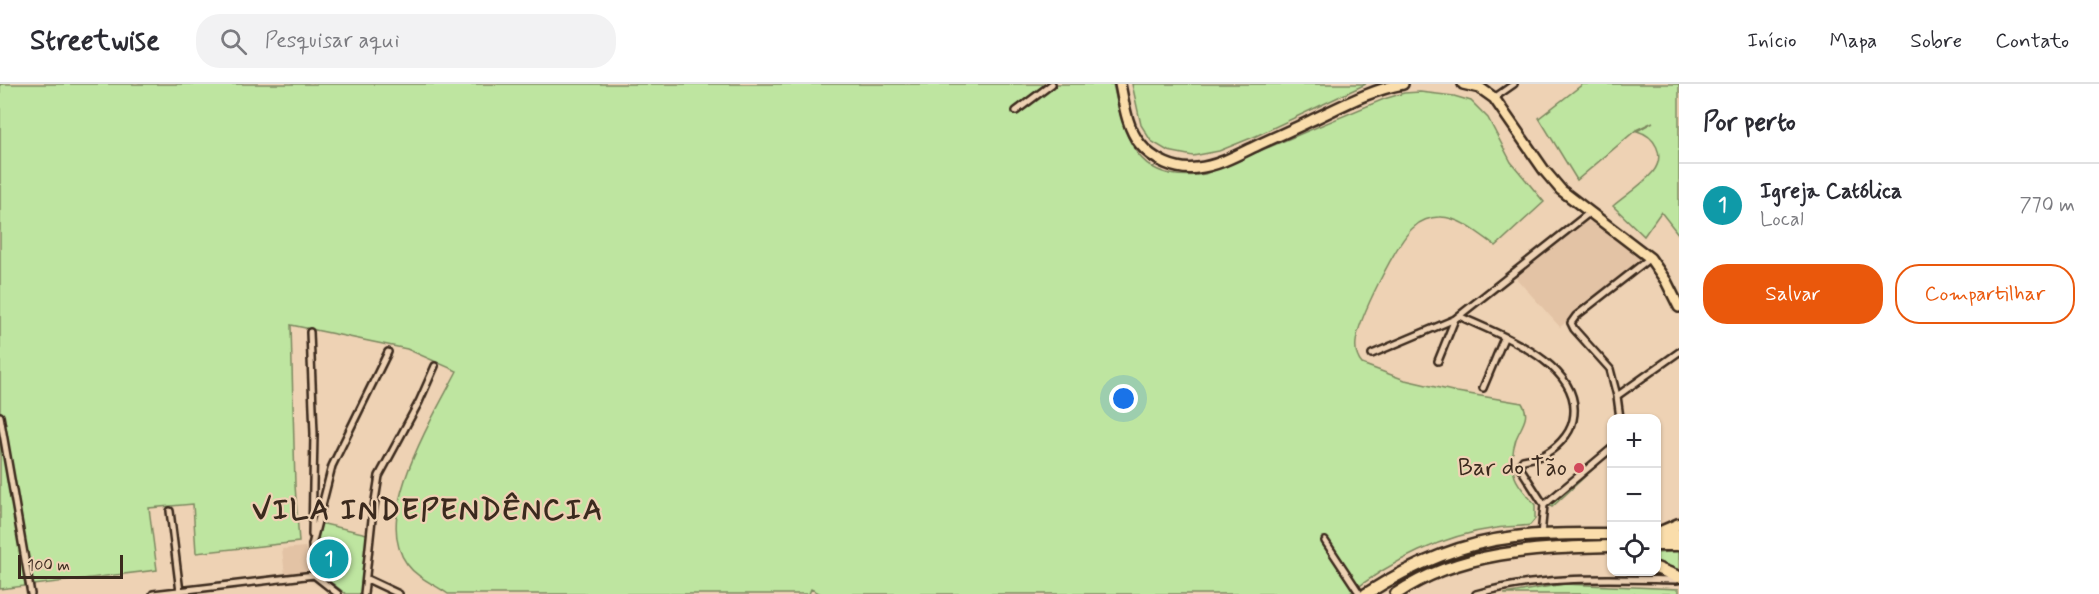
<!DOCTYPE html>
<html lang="pt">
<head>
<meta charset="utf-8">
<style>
	body { margin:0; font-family:Mynerve,sans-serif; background:#f2f2f3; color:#2b2b33 }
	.controls { position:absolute; right:18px; bottom:18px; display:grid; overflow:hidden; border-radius:12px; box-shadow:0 2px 4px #0004 }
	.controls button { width:54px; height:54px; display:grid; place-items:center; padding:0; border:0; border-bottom:2px solid #e1e1e2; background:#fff; color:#2b2b33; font:30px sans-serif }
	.scale { position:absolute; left:18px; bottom:15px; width:105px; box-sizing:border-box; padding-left:6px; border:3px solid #3b2a1e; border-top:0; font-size:16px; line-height:21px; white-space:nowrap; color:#3b2a1e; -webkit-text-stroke:4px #eed2b4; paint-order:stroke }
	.you { position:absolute; left:1124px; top:315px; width:21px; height:21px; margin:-15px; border:4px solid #fff; border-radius:50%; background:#1a73e8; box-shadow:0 0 0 9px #1a73e833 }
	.badge { display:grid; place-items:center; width:39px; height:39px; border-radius:50%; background:#ea580c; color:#fff; font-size:20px; font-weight:700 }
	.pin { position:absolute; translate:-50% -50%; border:3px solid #fff; box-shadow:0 2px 6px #0006 }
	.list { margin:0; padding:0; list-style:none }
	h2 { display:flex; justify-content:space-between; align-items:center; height:78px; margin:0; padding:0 24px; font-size:26px }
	h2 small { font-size:20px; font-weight:400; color:#7c7c81 }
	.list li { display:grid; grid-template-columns:39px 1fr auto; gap:18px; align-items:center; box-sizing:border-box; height:84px; padding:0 24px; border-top:2px solid #e1e1e2 }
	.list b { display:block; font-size:22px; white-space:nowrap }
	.list p { margin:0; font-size:20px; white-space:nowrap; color:#7c7c81 }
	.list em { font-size:20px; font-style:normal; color:#7c7c81 }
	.actions { display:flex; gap:12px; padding:18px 24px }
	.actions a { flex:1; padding:14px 0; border:2px solid #ea580c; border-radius:24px; text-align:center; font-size:21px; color:#ea580c }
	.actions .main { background:#ea580c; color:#fff }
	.icon { flex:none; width:33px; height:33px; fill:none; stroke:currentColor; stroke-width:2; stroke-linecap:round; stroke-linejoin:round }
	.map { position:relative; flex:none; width:1679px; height:510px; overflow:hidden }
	header { display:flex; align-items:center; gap:36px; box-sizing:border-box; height:84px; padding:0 30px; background:#fff; border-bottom:2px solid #e1e1e2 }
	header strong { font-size:28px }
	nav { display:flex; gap:33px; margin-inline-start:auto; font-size:21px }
	.search { width:420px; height:54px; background:#f2f2f3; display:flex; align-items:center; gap:15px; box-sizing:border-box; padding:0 21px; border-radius:24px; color:#7c7c81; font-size:22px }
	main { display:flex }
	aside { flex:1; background:#fff }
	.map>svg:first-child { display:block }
	.built { fill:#e3c3a5 }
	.green { fill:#bee5a0; stroke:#7c885f; stroke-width:1.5 }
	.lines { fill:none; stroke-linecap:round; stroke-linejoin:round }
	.minor-casing { stroke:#3b2a1e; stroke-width:10 }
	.primary-casing { stroke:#3b2a1e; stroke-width:14 }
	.motorway-casing { stroke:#3b2a1e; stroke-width:15 }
	.minor { stroke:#eed2b4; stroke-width:5 }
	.primary { stroke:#faddab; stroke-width:9 }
	.motorway { stroke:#faddab; stroke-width:10 }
	.poi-dot { fill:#d1495b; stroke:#eed2b4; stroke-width:2 }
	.labels { text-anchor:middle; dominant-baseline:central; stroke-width:4.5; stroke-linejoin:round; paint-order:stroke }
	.poi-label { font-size:24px; fill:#3b2a1e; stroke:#eed2b4; text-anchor:end }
	.district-label { font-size:30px; font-weight:bold; letter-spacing:1.5px; fill:#3b2a1e; stroke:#eed2b4 }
</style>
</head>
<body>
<header>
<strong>Streetwise</strong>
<div class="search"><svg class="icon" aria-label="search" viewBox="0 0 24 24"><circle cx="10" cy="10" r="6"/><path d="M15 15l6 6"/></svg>Pesquisar aqui</div>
<nav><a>Início</a><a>Mapa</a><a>Sobre</a><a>Contato</a></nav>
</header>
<main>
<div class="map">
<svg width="1679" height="510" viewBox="0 0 1679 510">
	<rect width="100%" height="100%" fill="#eed2b4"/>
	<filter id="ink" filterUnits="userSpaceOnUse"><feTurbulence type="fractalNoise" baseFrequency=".0167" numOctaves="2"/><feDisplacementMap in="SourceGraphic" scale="12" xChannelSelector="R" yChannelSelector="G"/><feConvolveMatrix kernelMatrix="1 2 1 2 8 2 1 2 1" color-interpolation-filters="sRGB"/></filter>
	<g filter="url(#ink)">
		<path class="built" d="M1587,137L1593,138L1645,175L1560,243L1514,192Z
			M305,463L309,486L304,487V489L285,491L282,465Z"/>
		<path class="green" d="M0,0H1113C1125,55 1136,101 1205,90L1384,15L1404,9L1420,8L1454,12L1471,17L1488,34L1511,78L1544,118L1496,162C1481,151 1459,132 1439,133C1430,133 1420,137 1414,143C1397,157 1358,236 1356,258C1355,267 1357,274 1362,280L1405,296L1457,308L1522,319C1531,333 1521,342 1516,355C1512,367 1511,382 1515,393C1519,404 1529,412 1535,421V435L1530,441C1519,443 1508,442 1497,444C1443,451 1391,477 1349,510H821L811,505L809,510H448C434,500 417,494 407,480C371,432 434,332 457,287L407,265L291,241L295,401L299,458L196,469L193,420L149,424L157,486L0,505Z
			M1132,0H1366L1256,52L1219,67L1193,72L1168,67L1151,57L1141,41Z
			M1583,0H1679V151L1661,128L1644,152L1613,122C1626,111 1642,101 1653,88C1666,71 1655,52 1637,47L1653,38L1636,46L1577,96L1539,34Z
			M1589,382L1592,386L1552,423L1545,419Z
			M320,439L367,450L362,510H346L320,490L318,451Z
			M1679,467V488L1657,479V469Z
			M1564,500L1679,505V510H1504Z"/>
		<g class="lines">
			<g class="minor-casing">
				<path id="minor" d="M1494,14L1514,0
					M1016,27L1052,0
					M1459,232C1497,250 1585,280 1573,336C1570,351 1555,366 1541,372C1535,374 1528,375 1523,376L1519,382L1544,421L1541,451
					M310,248L314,350L312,451
					M1372,270L1455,235L1589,129
					M1438,277L1455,235
					M1483,304L1504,254
					M1617,312L1679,268
					M0,332L31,510
					M1620,334L1617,312L1610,285L1574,245L1571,239L1576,232L1650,174
					M1544,421L1612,364
					M170,427L180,508
					M1325,457L1360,510
					M314,491L312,461L332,382L388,268
					M367,495L399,510
					M153,510L314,491L338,510
					M364,510L372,435L379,392L419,318L435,282
					M1476,510C1541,491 1610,495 1677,496"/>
			</g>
			<g class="primary-casing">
				<path id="primary" d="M1120,0C1124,20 1127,44 1140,60C1153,76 1176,87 1197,84C1219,82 1241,69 1260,60C1277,52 1294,45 1310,37C1340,23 1370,6 1403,0
					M1463,0L1480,4L1494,14L1544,86L1561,106L1650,174L1666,197L1679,223"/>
			</g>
			<g class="motorway-casing">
				<path id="motorway" d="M1656,450L1679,440
					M1658,451H1679
					M1656,461H1679
					M1656,484L1679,493
					M1366,510C1411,481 1461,459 1515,453C1547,449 1579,450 1612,450
					M1396,510C1459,467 1538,464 1612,462"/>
			</g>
			<use href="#minor" class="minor"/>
			<use href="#primary" class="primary"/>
			<use href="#motorway" class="motorway"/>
		</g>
	</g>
	<circle class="poi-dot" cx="1579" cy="384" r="6"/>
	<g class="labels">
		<g class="poi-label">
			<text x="1567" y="384">Bar do Tão</text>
		</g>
		<g class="district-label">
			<text x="428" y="426">VILA INDEPENDÊNCIA</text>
		</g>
	</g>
</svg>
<div class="controls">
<button>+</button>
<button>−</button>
<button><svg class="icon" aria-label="locate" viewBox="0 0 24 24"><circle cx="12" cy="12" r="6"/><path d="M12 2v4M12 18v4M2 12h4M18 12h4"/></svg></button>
</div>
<div class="scale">100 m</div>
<div class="you"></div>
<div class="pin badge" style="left:329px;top:475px;background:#0f9aa8">1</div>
</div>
<aside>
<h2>Por perto<small></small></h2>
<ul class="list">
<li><span class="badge" style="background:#0f9aa8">1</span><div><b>Igreja Católica</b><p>Local</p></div><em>770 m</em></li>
</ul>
<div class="actions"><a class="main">Salvar</a><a>Compartilhar</a></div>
</aside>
</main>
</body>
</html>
